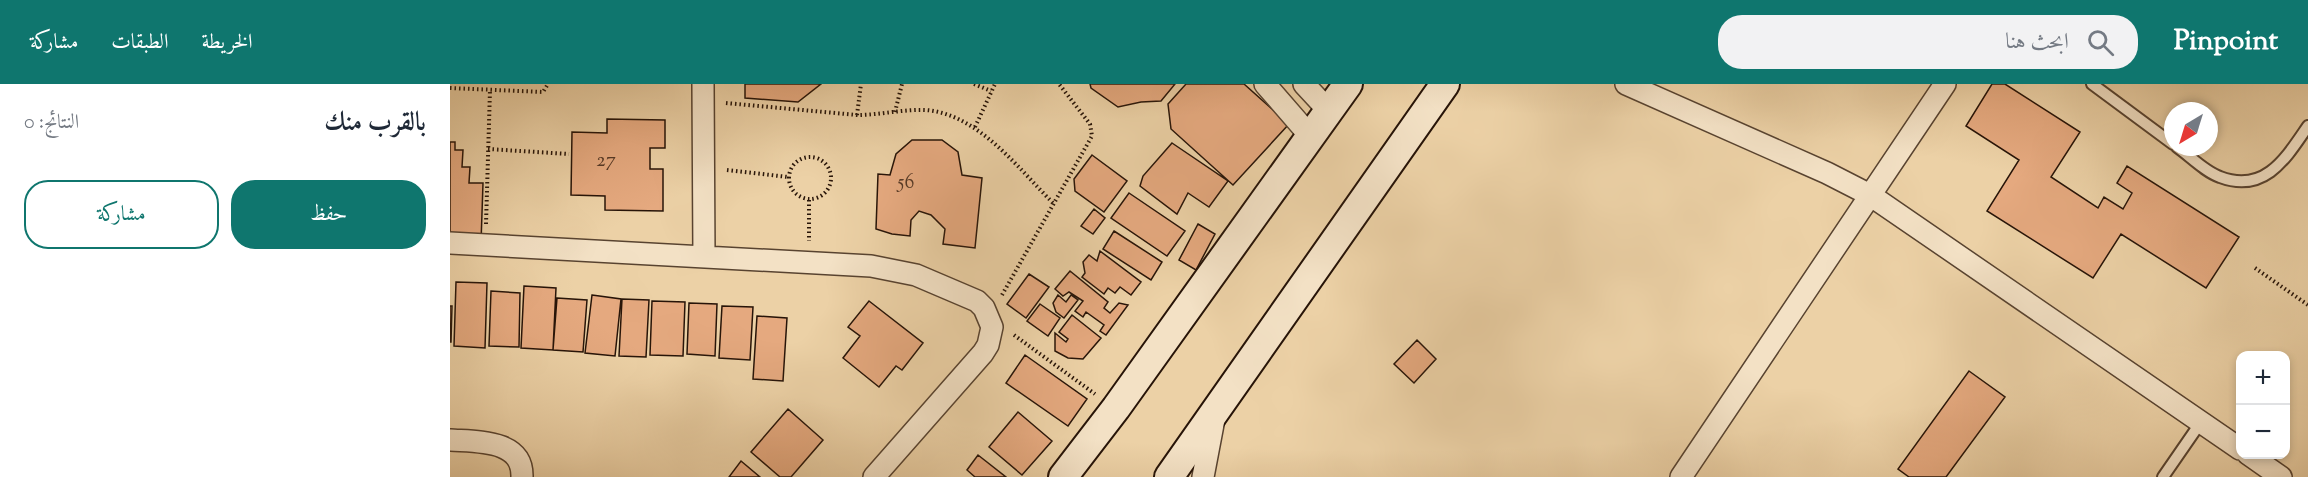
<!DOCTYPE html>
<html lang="ar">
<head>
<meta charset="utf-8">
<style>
	body { margin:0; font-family:"Sorts Mill Goudy",Amiri,serif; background:#f2f2f3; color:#1f2937; direction:rtl }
	.controls { position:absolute; right:18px; bottom:18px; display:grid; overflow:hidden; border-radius:12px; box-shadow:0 3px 9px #0003 }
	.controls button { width:54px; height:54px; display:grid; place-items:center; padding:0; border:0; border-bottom:2px solid #e0e1e3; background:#fff; color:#1f2937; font:30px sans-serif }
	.compass { position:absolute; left:1714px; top:18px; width:54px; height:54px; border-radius:50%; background:#fff; box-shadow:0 3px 9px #0003; rotate:218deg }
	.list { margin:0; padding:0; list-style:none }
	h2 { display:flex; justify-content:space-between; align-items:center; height:78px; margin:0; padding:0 24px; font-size:26px }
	h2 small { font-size:20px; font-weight:400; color:#747a83 }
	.actions { display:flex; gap:12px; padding:18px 24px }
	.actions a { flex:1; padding:14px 0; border:2px solid #0f766e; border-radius:24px; text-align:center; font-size:21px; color:#0f766e }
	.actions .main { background:#0f766e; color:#fff }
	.icon { flex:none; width:33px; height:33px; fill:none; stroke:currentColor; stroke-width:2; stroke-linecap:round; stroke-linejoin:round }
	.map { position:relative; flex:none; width:1858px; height:393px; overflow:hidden; direction:ltr }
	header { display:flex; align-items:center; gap:36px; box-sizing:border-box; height:84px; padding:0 30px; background:#0f766e; color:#fff }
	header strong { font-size:28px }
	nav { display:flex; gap:33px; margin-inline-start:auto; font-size:21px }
	.search { width:420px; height:54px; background:#f2f2f3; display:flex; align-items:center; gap:15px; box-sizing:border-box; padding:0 21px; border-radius:24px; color:#747a83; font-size:22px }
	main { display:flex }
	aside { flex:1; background:#fff }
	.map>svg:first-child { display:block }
	.building { fill:#e5a97f; stroke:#271408; stroke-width:1.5 }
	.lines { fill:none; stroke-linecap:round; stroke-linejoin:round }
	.lane-casing { stroke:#584330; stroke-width:14 }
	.street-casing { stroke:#584330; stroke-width:24 }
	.secondary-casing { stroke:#271408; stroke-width:32 }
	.path { stroke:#271408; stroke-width:4; stroke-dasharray:1.5 3; stroke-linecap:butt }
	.lane { stroke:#f3e1c5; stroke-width:10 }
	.street { stroke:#f3e1c5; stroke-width:21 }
	.secondary { stroke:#f3e1c5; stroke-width:28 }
	.labels { text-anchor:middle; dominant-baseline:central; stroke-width:6; stroke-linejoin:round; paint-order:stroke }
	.number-label { font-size:20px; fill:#563926 }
</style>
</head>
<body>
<header>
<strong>Pinpoint</strong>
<div class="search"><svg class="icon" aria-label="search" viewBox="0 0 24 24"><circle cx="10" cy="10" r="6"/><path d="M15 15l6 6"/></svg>ابحث هنا</div>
<nav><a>الخريطة</a><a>الطبقات</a><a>مشاركة</a></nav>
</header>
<main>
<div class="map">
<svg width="1858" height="393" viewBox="0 0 1858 393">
	<rect width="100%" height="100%" fill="#ecd1a6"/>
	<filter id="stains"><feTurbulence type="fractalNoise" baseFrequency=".00333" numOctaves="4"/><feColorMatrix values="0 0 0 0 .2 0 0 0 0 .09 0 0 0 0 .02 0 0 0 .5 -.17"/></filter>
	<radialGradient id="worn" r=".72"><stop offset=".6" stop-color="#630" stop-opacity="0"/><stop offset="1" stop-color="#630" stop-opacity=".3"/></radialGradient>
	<path class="building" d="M295,0H371L348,18L295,14Z
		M640,0H725L711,17L691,18L668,23L641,4Z
		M736,0H794L839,40L783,101L721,45L718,20Z
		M1542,0H1555L1630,48L1601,93L1648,124L1654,113L1673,125L1682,109L1667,99L1677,82L1789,153L1756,204L1671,150L1643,194L1537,127L1569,76L1516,42Z
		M157,35L215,36V64H200V85H213V127L155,126V112L121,111L122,48L157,49Z
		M462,56H492L508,68L512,91L532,94L525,164L493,160L495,145L481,131L469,127L461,136L460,152L442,150L426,145L428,90L440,91L446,70Z
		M0,58H5V66H13L12,83H20L19,99H33L31,159L0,158Z
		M722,59L778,97L759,123L738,109L727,130L690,102L693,92Z
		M642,71L677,97L654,128L625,107L624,95Z
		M679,109L735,147L717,172L661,134Z
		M644,125L655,134L643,150L631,142Z
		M748,140L765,150L746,186L729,176Z
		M664,147L712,178L701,196L653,165Z
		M650,167L691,198L681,211L670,203L665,209L658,204L654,210L632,193L635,189L633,178L639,171L647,177Z
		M620,187L658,218L654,224L660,229L669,219L678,221L656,251L650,247L654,241L636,228L633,233L625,227L633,217L619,208L613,212L605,205Z
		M579,190L599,203L576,234L557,220Z
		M6,198L37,199L35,264L4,262Z
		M74,202L106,204L103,266L71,264Z
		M41,207L70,209L69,263L39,262Z
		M142,211L171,215L165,272L135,269Z
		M608,211L616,218L621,211L628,216L614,234L606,228L603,219Z
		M107,214L137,216L133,268L103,266Z
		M172,215L199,216L196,273L169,272Z
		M202,217L235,218L233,272L200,271Z
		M419,217L473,259L452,286L446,282L429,303L393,274L410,252L398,243Z
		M239,219L267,220L265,272L237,270Z
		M590,220L610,234L598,252L577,237Z
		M0,222H2L1,258H0Z
		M272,222L303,223L300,276L269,274Z
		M622,231L651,254L633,275L618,274L605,267V249L616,258L618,255L609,248Z
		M307,232L337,234L333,297L303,295Z
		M967,256L986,275L964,299L944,280Z
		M575,271L637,315L618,342L556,299Z
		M1519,287L1555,313L1496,393H1459L1448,385Z
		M338,325L373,356L341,393H330L301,368Z
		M568,328L602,357L572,391L539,363Z
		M528,371L556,393H525L517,386Z
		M291,377L310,393H279Z"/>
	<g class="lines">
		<g class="lane-casing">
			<path id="lane" d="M1642,0L1723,60
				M1727,63C1740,72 1755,88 1770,93C1815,110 1836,74 1858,42
				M1713,393L1751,338"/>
		</g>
		<g class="street-casing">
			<path id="street" d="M253,0L254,173
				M815,0L861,53
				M854,0L879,27
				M1176,0L1377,89L1420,111L1790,365
				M0,159L421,182L466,191L527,217L534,224L542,243L538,261L533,269L424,393
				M0,356C27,358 73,355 72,393
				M1798,370L1831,393
				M753,393L764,335
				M1231,393L1495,0"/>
		</g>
		<g class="secondary-casing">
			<path id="secondary" d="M613,393L666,324L898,0
				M719,393L995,0"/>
		</g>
		<path class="path" d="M524,0L541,7
			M0,4L93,8L98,0
			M276,19L407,31C430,31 453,25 476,26C528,30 568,84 603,119
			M445,28L452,0
			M407,31L411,0
			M525,43L545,0
			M38,65L119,70
			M339 94a21 21 0 1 1 42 0a21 21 0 1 1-42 0Z
			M277,86L338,93
			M359,116V157
			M36,140L40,6
			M1805,184L1858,221
			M552,211L642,52L640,40L609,0
			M564,251L645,310"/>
		<use href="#lane" class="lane"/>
		<use href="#street" class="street"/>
		<use href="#secondary" class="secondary"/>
	</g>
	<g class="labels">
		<g class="number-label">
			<text x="156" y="77">27</text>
			<text x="456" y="99">56</text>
		</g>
	</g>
	<rect width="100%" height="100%" filter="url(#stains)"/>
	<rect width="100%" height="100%" fill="url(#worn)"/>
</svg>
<div class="controls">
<button>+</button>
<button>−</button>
</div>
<svg class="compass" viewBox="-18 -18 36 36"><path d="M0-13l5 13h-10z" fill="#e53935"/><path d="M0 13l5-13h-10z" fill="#747a83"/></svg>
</div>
<aside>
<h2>بالقرب منك<small>النتائج: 0</small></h2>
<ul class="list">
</ul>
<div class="actions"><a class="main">حفظ</a><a>مشاركة</a></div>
</aside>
</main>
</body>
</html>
